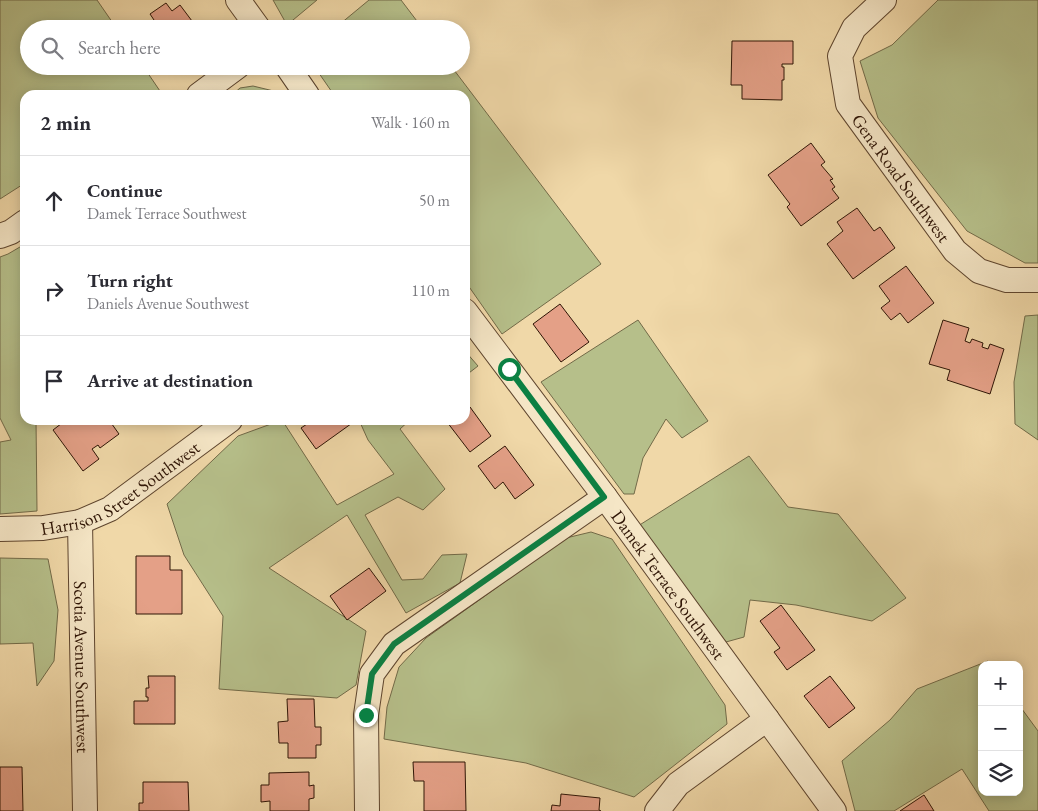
<!DOCTYPE html>
<html lang="en">
<head>
<meta charset="utf-8">
<style>
	body { margin:0; font-family:"EB Garamond",serif; background:#f2f2f3; color:#2b2b33 }
	.controls { position:absolute; right:15px; bottom:15px; display:grid; overflow:hidden; border-radius:10px; box-shadow:0 2px 12px #0003 }
	.controls button { width:45px; height:45px; display:grid; place-items:center; padding:0; border:0; border-bottom:1px solid #e1e1e2; background:#fff; color:#2b2b33; font:25px sans-serif }
	.stop { position:absolute; width:15px; height:15px; margin:-11px; border:4px solid #0b8043; border-radius:50%; background:#fff }
	.stop.end { background:#0b8043; border-color:#fff; box-shadow:0 1px 5px #0008 }
	.list { margin:0; padding:0; list-style:none }
	h2 { display:flex; justify-content:space-between; align-items:center; height:65px; margin:0; padding:0 20px; font-size:21px }
	h2 small { font-size:16px; font-weight:400; color:#7c7c81 }
	.list li { display:grid; grid-template-columns:32px 1fr auto; gap:15px; align-items:center; box-sizing:border-box; height:90px; padding:0 20px; border-top:1px solid #e1e1e2 }
	.list b { display:block; font-size:19px; white-space:nowrap }
	.list p { margin:0; font-size:16px; white-space:nowrap; color:#7c7c81 }
	.list em { font-size:16px; font-style:normal; color:#7c7c81 }
	.icon { flex:none; width:28px; height:28px; fill:none; stroke:currentColor; stroke-width:2; stroke-linecap:round; stroke-linejoin:round }
	.map { position:relative; flex:none; width:1038px; height:811px; overflow:hidden }
	.search { position:absolute; background:#fff; box-shadow:0 2px 12px #0003; left:20px; top:20px; width:450px; height:55px; display:flex; align-items:center; gap:12px; box-sizing:border-box; padding:0 18px; border-radius:28px; color:#7c7c81; font-size:19px }
	.panel { position:absolute; background:#fff; box-shadow:0 2px 12px #0003; left:20px; top:90px; width:450px; height:335px; border-radius:15px }
	.map>svg:first-child { display:block }
	.green { fill:#b6bf8a; stroke:#726a48 }
	.building { fill:#e4a087; stroke:#2e1405 }
	.lines { fill:none; stroke-linecap:round; stroke-linejoin:round }
	.street-casing { stroke:#5e452e; stroke-width:26 }
	.street { stroke:#f5e6c6; stroke-width:24 }
	.route { stroke:#0b8043; stroke-width:6 }
	.labels { text-anchor:middle; dominant-baseline:central; stroke-width:4; stroke-linejoin:round; paint-order:stroke }
	.street-label { font-size:18px; fill:#2e1405; stroke:#f5e6c6 }
</style>
</head>
<body>
<div class="map">
<svg width="1038" height="811" viewBox="0 0 1038 811">
	<rect width="100%" height="100%" fill="#f0d8a8"/>
	<filter id="stains"><feTurbulence type="fractalNoise" baseFrequency=".004" numOctaves="4"/><feColorMatrix values="0 0 0 0 .2 0 0 0 0 .09 0 0 0 0 .02 0 0 0 .5 -.17"/></filter>
	<radialGradient id="worn" r=".72"><stop offset=".6" stop-color="#630" stop-opacity="0"/><stop offset="1" stop-color="#630" stop-opacity=".3"/></radialGradient>
	<path class="green" d="M0,0H97L117,29H29V66H143L162,94L25,95V183L0,199Z
		M273,0H317L287,25Z
		M369,0H401L423,29H334Z
		M938,0H1038V263H1025L967,231L878,118L860,61L892,45Z
		M314,66H451L601,264L502,334L465,281V95H334Z
		M253,86L286,94V95H232L240,88Z
		M25,244V420H36L37,511L0,514V442L11,440L0,418V257L8,254Z
		M1038,315V440L1015,424L1014,382L1025,316Z
		M638,320L708,421L682,438L666,419L643,458L634,494H624L541,382Z
		M465,351L478,366L465,376Z
		M282,420L337,505L394,474L368,440L359,420H410L400,429L445,489L423,510L398,497L365,515L402,580L423,579L442,555L467,554L460,583L406,613L347,515L269,568L366,631L356,685L337,698L219,689L223,616L184,555L167,504L238,436Z
		M749,456L788,507L838,514L906,598L872,621L796,605L750,600L744,637L726,642L638,526Z
		M591,532L612,539L725,705L727,724L634,797L526,763L384,739L387,707L399,667L426,638L566,538Z
		M0,558L48,559L58,610L54,661L37,686L33,643L0,644Z
		M988,661L991,665H982V792H1019V705L1038,731V811H989L962,769L894,811H855L842,761L890,720L917,689Z"/>
	<path class="building" d="M166,3L172,11L180,5L198,29H147L156,23L150,14Z
		M732,41H793V64H782V67H784V80H782V100L742,99V85H731Z
		M811,143L825,162L821,165L833,179L830,180L835,187L832,189L839,198L801,226L787,207L790,204L768,175Z
		M857,208L874,231L880,227L895,248L853,279L827,244L843,231L837,222Z
		M906,266L934,303L908,323L900,313L891,320L881,308L890,301L879,286Z
		M560,304L589,342L561,362L533,324Z
		M943,320L969,328L965,341L970,343L972,339L983,343L982,347L988,349L990,344L1004,349L990,394L947,380L950,370L929,364Z
		M470,407L491,436L470,452L447,422L450,420H465V411Z
		M66,420H109L119,434L100,448L98,445L92,449L99,459L83,471L53,430Z
		M313,420H354L355,421L316,449L301,428Z
		M505,446L534,485L515,499L503,482L495,489L478,466Z
		M136,556H170V570H182V614H136Z
		M369,568L386,591L347,620L330,596Z
		M781,605L815,650L787,670L774,652L780,648L760,621Z
		M148,676H175V724H134V701H148V697H146V688H149Z
		M830,676L855,708L829,728L804,696Z
		M287,699H314L315,727H321V745H316V758H288V743H279L278,722L288,721Z
		M413,762H465L466,811H424V781H414Z
		M0,767H22L23,811H0Z
		M309,772V786L314,785V798L309,799V811H270V801L261,802V785H269V773Z
		M143,782H188L189,811H139V803H143Z
		M561,794L600,798L599,810L601,811H551L552,805L560,806Z
		M924,795L934,811H900Z"/>
	<g class="lines">
		<g class="street-casing">
			<g id="street">
				<path d="M238,0L259,29"/>
				<path id="s1" d="M884,0L854,28L840,56L848,104L955,251L979,271L1007,280H1038"/>
				<path d="M287,66L307,95"/>
				<path d="M199,95L238,66"/>
				<path d="M0,236L11,232L25,222"/>
				<path id="s2" d="M465,311L605,497L834,811"/>
				<path id="s3" d="M80,522L85,811"/>
				<path id="s4" d="M0,529L43,528L80,522L110,509L230,420"/>
				<path d="M367,811L366,715L372,674L394,644L605,497"/>
				<path d="M657,811L678,784L767,719"/>
			</g>
		</g>
		<use href="#street" class="street"/>
	</g>
	<g class="lines">
		<path class="route" d="M366,715L372,674L394,644L604,497L509,369"/>
	</g>
	<g class="labels">
		<g class="street-label">
			<text stroke="none"><textPath href="#s1" startOffset="212">Gena Road Southwest</textPath></text>
			<text stroke="none"><textPath href="#s4" startOffset="131">Harrison Street Southwest</textPath></text>
			<text stroke="none"><textPath href="#s2" startOffset="341">Damek Terrace Southwest</textPath></text>
			<text stroke="none"><textPath href="#s3" startOffset="145">Scotia Avenue Southwest</textPath></text>
		</g>
	</g>
	<rect width="100%" height="100%" filter="url(#stains)"/>
	<rect width="100%" height="100%" fill="url(#worn)"/>
</svg>
<div class="controls">
<button>+</button>
<button>−</button>
<button><svg class="icon" aria-label="layers" viewBox="0 0 24 24"><path d="M12 4l9 5-9 5-9-5zM3 14l9 5 9-5"/></svg></button>
</div>
<div class="stop" style="left:509px;top:369px"></div>
<div class="stop end" style="left:366px;top:715px"></div>
<div class="search"><svg class="icon" aria-label="search" viewBox="0 0 24 24"><circle cx="10" cy="10" r="6"/><path d="M15 15l6 6"/></svg>Search here</div>
<section class="panel">
<h2>2 min<small>Walk · 160 m</small></h2>
<ul class="list">
<li><svg class="icon" aria-label="ahead" viewBox="0 0 24 24"><path d="M12 20V5M6 11l6-6 6 6"/></svg><div><b>Continue</b><p>Damek Terrace Southwest</p></div><em>50 m</em></li>
<li><svg class="icon" aria-label="right" viewBox="0 0 24 24"><path d="M7 20v-9h11M14 6l5 5-5 5"/></svg><div><b>Turn right</b><p>Daniels Avenue Southwest</p></div><em>110 m</em></li>
<li><svg class="icon" aria-label="arrive" viewBox="0 0 24 24"><path d="M6 21V4h12l-3 4 3 4H6"/></svg><div><b>Arrive at destination</b></div></li>
</ul>
</section>
</div>
</body>
</html>
